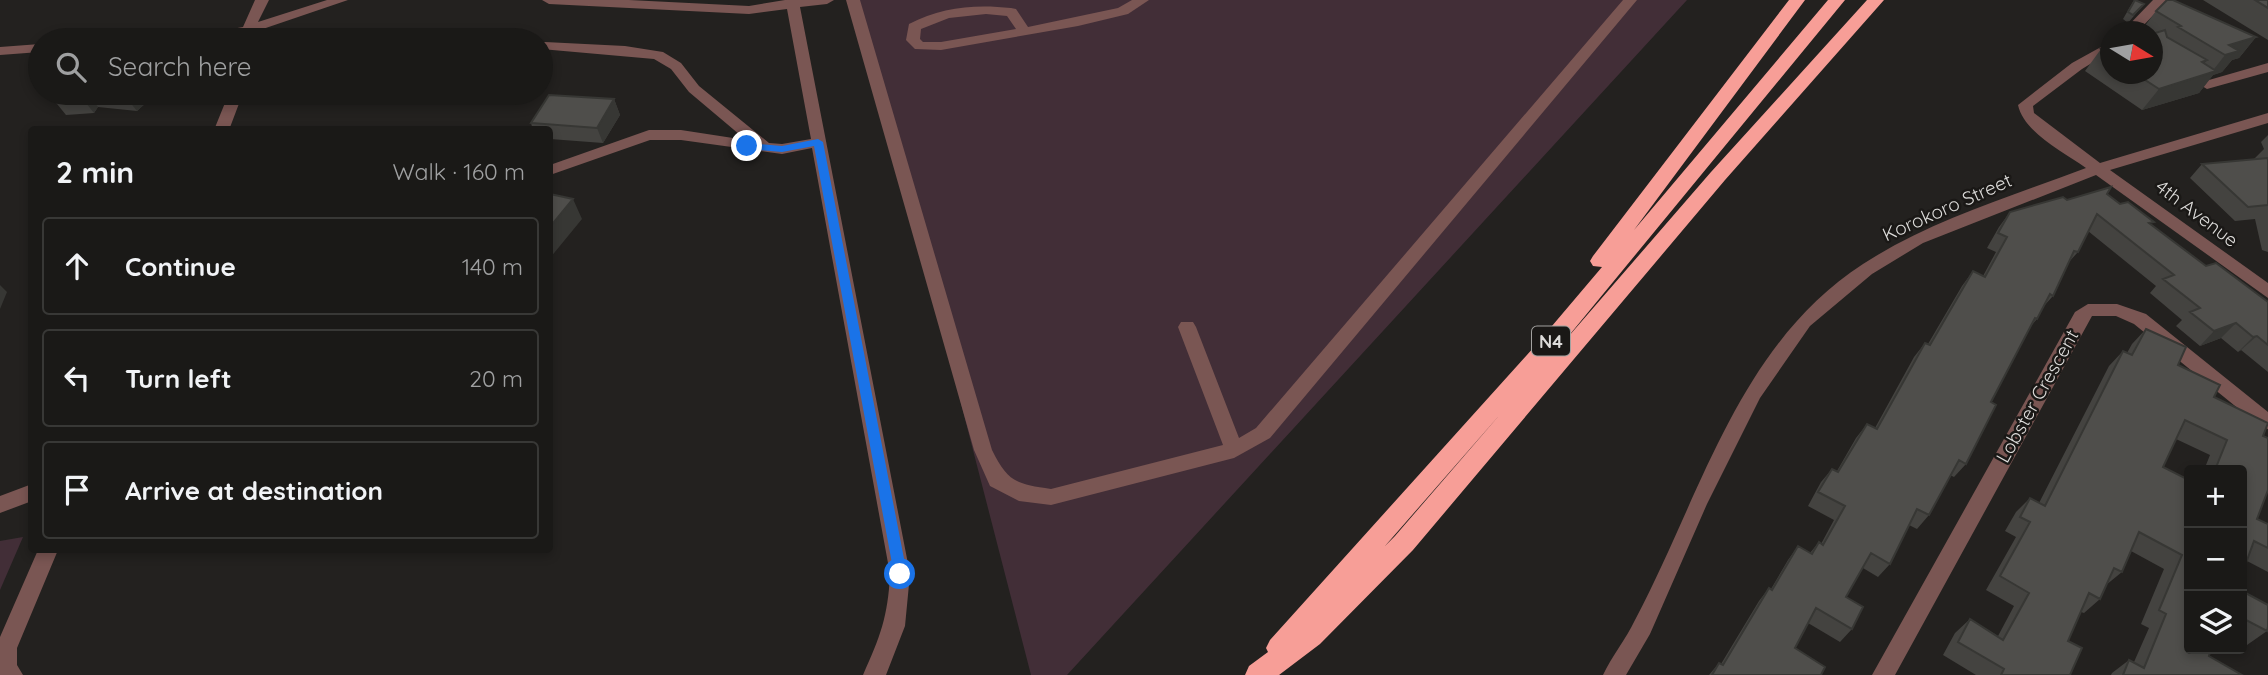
<!DOCTYPE html>
<html lang="en">
<head>
<meta charset="utf-8">
<style>
	body { margin:0; font-family:Quicksand,sans-serif; background:#272624; color:#f1f3f6 }
	.controls { position:absolute; right:21px; bottom:21px; display:grid; overflow:hidden; border-radius:7px; box-shadow:0 4px 10px #0003 }
	.controls button { width:63px; height:63px; display:grid; place-items:center; padding:0; border:0; border-bottom:2px solid #383836; background:#1a1917; color:#f1f3f6; font:35px sans-serif }
	.compass { position:absolute; left:2100px; top:21px; width:63px; height:63px; border-radius:50%; background:#1a1917; box-shadow:0 4px 10px #0003; rotate:101deg }
	.stop { position:absolute; width:21px; height:21px; margin:-16px; border:5px solid #1a73e8; border-radius:50%; background:#fff }
	.stop.end { background:#1a73e8; border-color:#fff; box-shadow:0 2px 7px #0008 }
	.list { margin:0; padding:0; list-style:none }
	h2 { display:flex; justify-content:space-between; align-items:center; height:91px; margin:0; padding:0 28px; font-size:30px }
	h2 small { font-size:23px; font-weight:400; color:#9fa0a1 }
	.list li { display:grid; grid-template-columns:46px 1fr auto; gap:21px; align-items:center; box-sizing:border-box; height:98px; margin:0 14px 14px; padding:0 14px; border:2px solid #383836; border-radius:7px }
	.list b { display:block; font-size:26px; white-space:nowrap }
	.list em { font-size:23px; font-style:normal; color:#9fa0a1 }
	.icon { flex:none; width:38px; height:38px; fill:none; stroke:currentColor; stroke-width:2; stroke-linecap:round; stroke-linejoin:round }
	.map { position:relative; flex:none; width:2268px; height:675px; overflow:hidden }
	.search { position:absolute; background:#1a1917; box-shadow:0 4px 10px #0003; left:28px; top:28px; width:525px; height:77px; display:flex; align-items:center; gap:18px; box-sizing:border-box; padding:0 24px; border-radius:38px; color:#9fa0a1; font-size:26px }
	.panel { position:absolute; background:#1a1917; box-shadow:0 4px 10px #0003; left:28px; top:126px; width:525px; height:427px; border-radius:7px }
	.map>svg:first-child { display:block }
	.green { fill:#422e37 }
	.lines { fill:none; stroke-linecap:round; stroke-linejoin:round }
	.minor { fill:#7a5653; fill-rule:evenodd }
	.highway { fill:#f79e97; fill-rule:evenodd }
	.wall { fill:#444340 }
	.shaded-wall { fill:#373734 }
	.building { fill:#4f4e4b; stroke:#373734; stroke-width:2 }
	.route { fill:#1a73e8 }
	.labels { text-anchor:middle; dominant-baseline:central; stroke-width:5; stroke-linejoin:round; paint-order:stroke }
	.shield { fill:#1a1816; stroke:#a2a19f; stroke-width:2 }
	.shield-label { font-size:18px; font-weight:bold; fill:#dddcda }
	.street-label { font-size:19px; fill:#dddcda; stroke:#1a1816 }
</style>
</head>
<body>
<div class="map">
<svg width="2268" height="675" viewBox="0 0 2268 675">
	<rect width="100%" height="100%" fill="#23211f"/>
	<path class="green" d="M857,0H1687L1067,675H1031Z
		M23,537L0,590V541Z"/>
	<g class="lines">
		<path class="minor" d="M255,0H269L258,22L327,0H348L248,34L214,40H186L193,36L243,27Z
			M542,0H629L749,6L785,0H834L827,4L800,7L910,574L905,626L886,675H863C880,637 888,617 890,574L812,148L782,154L681,140H650L550,175V165L649,130H681L746,140L689,92L671,69L654,59L541,49V43L545,42L625,46L663,52L681,63L699,86L769,143L782,144L811,139L787,9L749,14L549,4Z
			M846,0H860L992,450C1008,482 1016,484 1051,489L1223,445L1178,327L1181,322H1193L1196,327L1239,438L1256,428L1623,0H1637L1270,438L1234,458L1051,505L1019,501L990,486L974,450Z
			M1132,0H1149L1128,14L1078,26L941,50L915,49L906,40L909,24C941,7 975,4 1011,8L1016,9L1028,27L1118,8ZM986,14L1007,16L1016,29L941,42H923L920,39L921,29L949,18Z
			M2153,0H2168L2137,32H2122Z
			M2110,42V52L2082,69L2033,106L2034,113L2100,163L2268,113V123L2110,170L2268,283V298L2096,175L1923,243L1872,274L1810,326L1760,398L1707,504L1650,634L1626,675H1603C1612,656 1626,639 1635,620C1701,496 1738,345 1863,264C1931,220 2010,197 2086,168C2064,152 2024,133 2018,105L2072,63Z
			M40,44V52L0,55V47Z
			M2152,45L2209,80L2268,63V72L2207,89L2152,56Z
			M229,93H243L229,130H214Z
			M2088,304H2117L2146,314L2268,412V429L2261,427L2134,324L2116,316H2092L1895,675H1872L2075,312Z
			M32,484V501L0,513V496Z
			M38,550H58L17,648V665L23,675H0V637Z"/>
		<path class="highway" d="M1789,0H1805L1634,230L1828,0H1845L1562,344L1711,172L1867,0H1884L1725,180L1413,550L1320,644L1279,675H1245L1249,666L1268,652L1266,648L1270,640L1535,346L1602,267L1593,266L1590,261L1593,256ZM1503,411L1395,536L1385,546Z"/>
	</g>
	<path class="wall" d="M2134,0L2144,4L2128,23L2123,19Z
		M2203,0H2268V40Z
		M2156,11L2256,37L2239,58L2232,60L2222,72L2213,75L2199,93L2142,110L2085,71L2101,49L2110,47V74H2152V32L2141,31Z
		M58,93H157L137,111L98,107L94,113L66,115L53,99Z
		M614,99L620,115L603,143L550,139V130H533L531,123Z
		M2268,135V252L2262,250L2255,219L2235,221L2190,178L2202,164L2254,159L2264,149L2261,142Z
		M2107,194L2151,225L2206,266L2268,302V372L2241,350L2238,352L2221,338L2200,346L2176,326L2182,320L2150,293L2156,286L2088,231L2078,252L2068,263L2053,296L2043,307L2037,319L2030,327L1991,402L1966,464L1954,477L1950,475L1929,515L1917,529L1909,525L1890,564L1878,577L1863,568L1846,597L1852,629L1840,642L1808,623L1795,648L1821,675H1709L1719,663L1721,664L1759,601L1769,588L1771,589L1788,560L1798,546L1810,553L1819,542L1821,544L1834,520L1808,506L1821,482L1832,469L1837,471L1856,438L1867,424L1875,428L1914,357L1925,343L1928,344L1962,286L1973,271L1983,276L1996,252L1987,248L1999,227L2010,212L2067,200Z
		M2146,329L2178,365L2214,397L2263,436L2257,519L2268,524V572L2247,561L2242,470H2204L2210,455L2176,439L2163,467L2209,656L2242,675H2111L2112,673L2129,660L2134,662L2149,628L2141,624L2164,569L2131,551L2122,572L2106,585L2100,599L2084,613L2081,612L2068,641L2070,675H1976L1943,655L1955,633L1970,619L1998,636L2014,606L1986,590L2016,537L2005,531L2016,512L2030,498L2039,503L2109,366L2123,351L2127,353L2132,344Z
		M2242,591L2267,631L2247,645L2242,642Z"/>
	<path class="shaded-wall" d="M2256,37L2239,58L2232,60L2222,72L2213,75L2199,93L2142,110L2159,89L2202,62L2207,60L2193,78L2211,73L2225,55L2229,45Z
		M85,93H87L98,107L94,113L82,98Z
		M129,93H157L137,111L125,96Z
		M614,99L620,115L603,143L597,128Z
		M573,199L582,219L550,258V227Z
		M0,285L7,292L0,309Z
		M2236,323L2221,338L2200,346L2214,331Z
		M2257,336L2241,350L2238,352L2253,337Z"/>
	<path class="building" d="M2135,0L2144,4L2133,15L2128,12Z
		M2167,0H2173L2256,37L2229,45L2239,51L2225,55L2178,27L2181,26L2156,11Z
		M2255,0H2268V8Z
		M2165,30L2167,37L2207,60L2202,62L2216,71L2159,89L2136,74H2152V34Z
		M2110,47V56L2101,49Z
		M58,93H85L82,98L53,99Z
		M97,93H129L125,96Z
		M549,95L614,99L597,128L531,123Z
		M2268,158V205L2248,207L2202,164Z
		M2111,187L2107,194L2120,204L2128,202L2154,222L2149,223L2206,266L2216,263L2268,302V345L2257,336L2253,337L2236,323L2214,331L2190,312L2200,308L2163,279L2174,275L2097,214L2078,252L2074,251L2053,296L2050,294L2037,319L2035,318L1991,402L1996,405L1966,464L1959,460L1929,515L1917,509L1890,564L1871,553L1846,597L1863,607L1852,629L1816,608L1795,648L1825,667L1821,675H1712L1719,663L1723,665L1769,588L1772,590L1798,546L1812,554L1819,542L1823,545L1845,506L1818,492L1832,469L1838,472L1867,424L1877,429L1925,343L1930,345L1973,271L1985,277L2007,237L1998,233L2010,212L2063,197L2067,200Z
		M550,194L573,199L550,227Z
		M2146,329L2186,347L2178,365L2220,385L2214,397L2268,423L2263,436L2268,438V490L2257,519L2268,524V548L2254,541L2242,574V470H2215L2227,440L2185,420L2163,467L2189,480V649H2211L2209,656L2242,675H2123L2129,660L2144,668L2166,614L2159,610L2182,555L2139,532L2122,572L2114,568L2100,599L2089,593L2068,641L2082,648L2070,675H2001L2004,669L1958,642L1970,619L2003,640L2029,593L2000,576L2030,522L2020,517L2030,498L2045,506L2123,351L2132,355Z
		M2242,591L2268,605V627L2267,631L2242,618Z"/>
	<path class="route" d="M818,139L823,142L907,574L900,579L894,574L814,146L782,152L747,149L742,146L747,143L782,146Z"/>
	<g class="labels">
		<rect class="shield" x="1532" y="326.5" width="38" height="29" rx="5"/>
		<g class="shield-label">
			<text x="1551" y="341">N4</text>
		</g>
		<g class="street-label">
			<text transform="translate(1947 207) rotate(-24)">Korokoro Street</text>
			<text transform="translate(2197 213) rotate(37)">4th Avenue</text>
			<text transform="translate(2037 396) rotate(-61)">Lobster Crescent</text>
		</g>
	</g>
</svg>
<div class="controls">
<button>+</button>
<button>−</button>
<button><svg class="icon" aria-label="layers" viewBox="0 0 24 24"><path d="M12 4l9 5-9 5-9-5zM3 14l9 5 9-5"/></svg></button>
</div>
<svg class="compass" viewBox="-18 -18 36 36"><path d="M0-13l5 13h-10z" fill="#e53935"/><path d="M0 13l5-13h-10z" fill="#9fa0a1"/></svg>
<div class="stop" style="left:900px;top:574px"></div>
<div class="stop end" style="left:747px;top:146px"></div>
<div class="search"><svg class="icon" aria-label="search" viewBox="0 0 24 24"><circle cx="10" cy="10" r="6"/><path d="M15 15l6 6"/></svg>Search here</div>
<section class="panel">
<h2>2 min<small>Walk · 160 m</small></h2>
<ul class="list">
<li><svg class="icon" aria-label="ahead" viewBox="0 0 24 24"><path d="M12 20V5M6 11l6-6 6 6"/></svg><div><b>Continue</b></div><em>140 m</em></li>
<li><svg class="icon" aria-label="left" viewBox="0 0 24 24"><path d="M17 20v-9H6M10 6l-5 5 5 5"/></svg><div><b>Turn left</b></div><em>20 m</em></li>
<li><svg class="icon" aria-label="arrive" viewBox="0 0 24 24"><path d="M6 21V4h12l-3 4 3 4H6"/></svg><div><b>Arrive at destination</b></div></li>
</ul>
</section>
</div>
</body>
</html>
